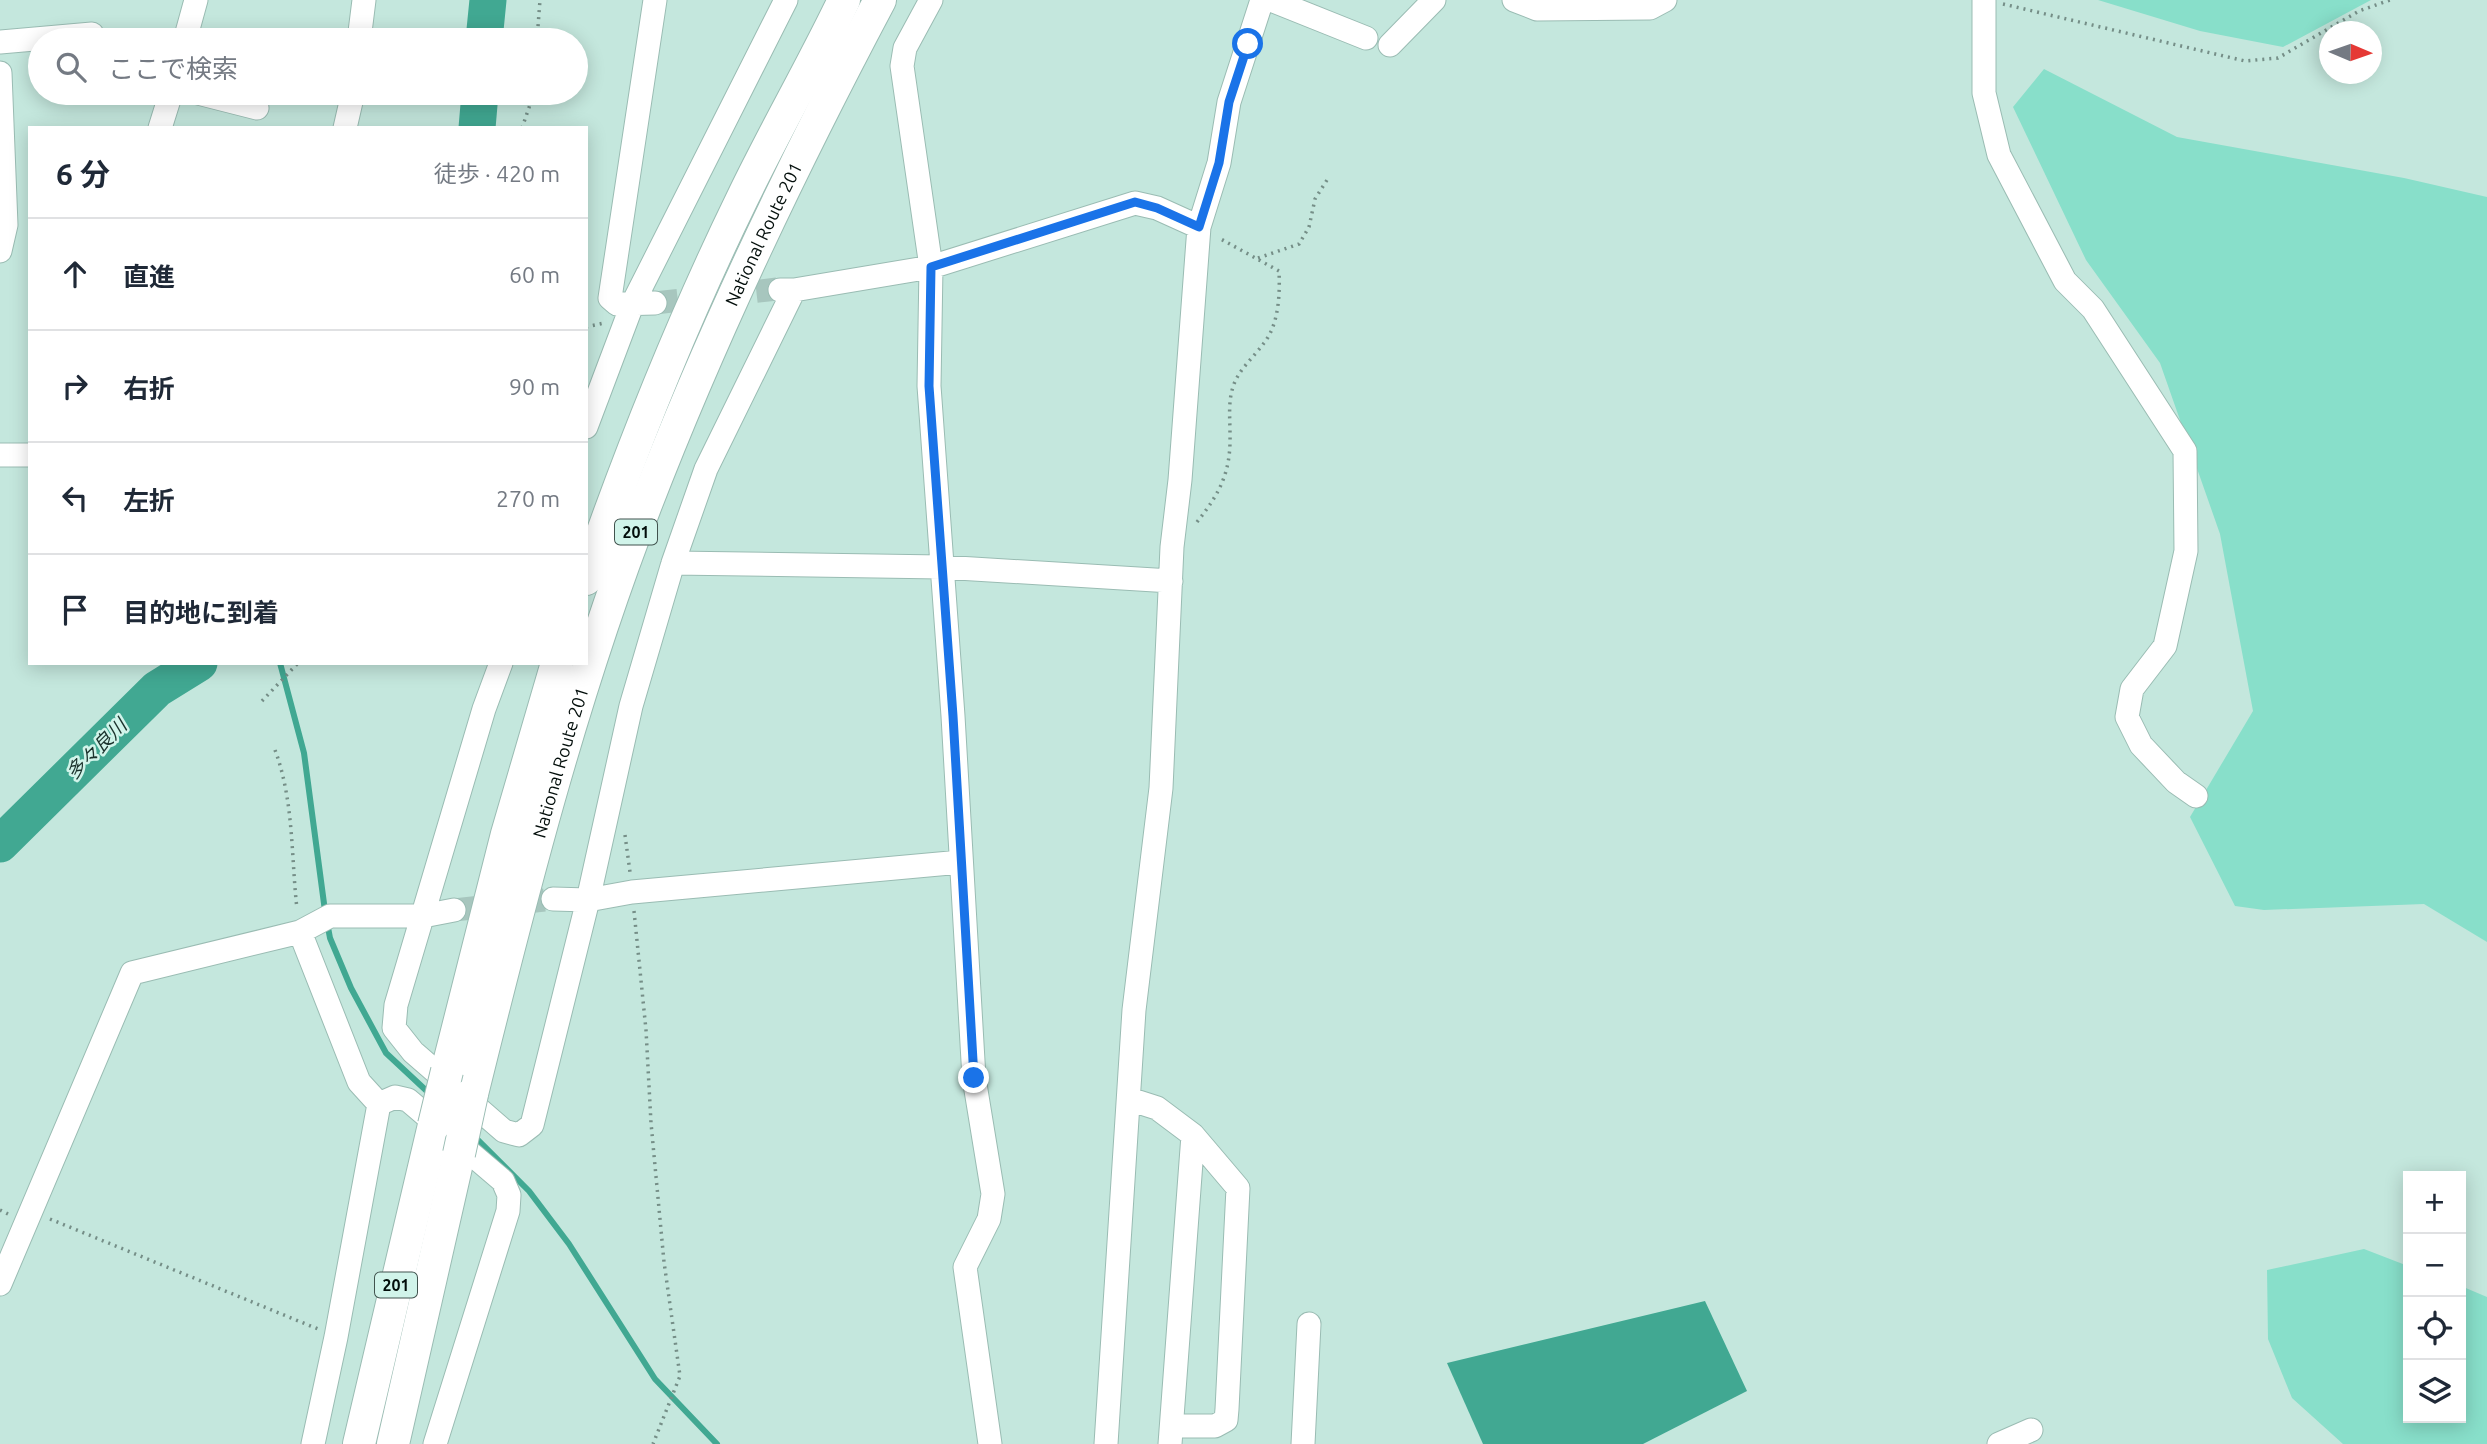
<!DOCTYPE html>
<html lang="ja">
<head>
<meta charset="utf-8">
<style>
	body { margin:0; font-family:Ubuntu,"Noto Sans JP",sans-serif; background:#f2f2f3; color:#1f2937 }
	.controls { position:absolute; right:21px; bottom:21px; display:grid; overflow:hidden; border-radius:0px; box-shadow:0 4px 18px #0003 }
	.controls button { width:63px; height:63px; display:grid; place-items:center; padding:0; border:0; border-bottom:2px solid #e0e1e3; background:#fff; color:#1f2937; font:35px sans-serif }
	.compass { position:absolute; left:2319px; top:21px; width:63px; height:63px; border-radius:50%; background:#fff; box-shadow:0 4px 18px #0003; rotate:92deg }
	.stop { position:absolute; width:21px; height:21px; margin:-16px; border:5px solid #1a73e8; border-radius:50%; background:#fff }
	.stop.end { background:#1a73e8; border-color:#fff; box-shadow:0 2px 7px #0008 }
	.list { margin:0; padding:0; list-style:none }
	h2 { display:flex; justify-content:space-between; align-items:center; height:91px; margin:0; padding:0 28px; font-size:30px }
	h2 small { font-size:23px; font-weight:400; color:#747a83 }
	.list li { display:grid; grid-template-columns:46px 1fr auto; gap:21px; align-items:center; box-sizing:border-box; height:112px; padding:0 28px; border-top:2px solid #e0e1e3 }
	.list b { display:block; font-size:26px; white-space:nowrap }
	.list em { font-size:23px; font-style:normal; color:#747a83 }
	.icon { flex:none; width:38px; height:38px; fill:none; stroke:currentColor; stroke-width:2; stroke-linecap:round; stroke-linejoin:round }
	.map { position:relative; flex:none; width:2487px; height:1444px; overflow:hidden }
	.search { position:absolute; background:#fff; box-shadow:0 4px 18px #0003; left:28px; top:28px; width:560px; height:77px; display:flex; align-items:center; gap:18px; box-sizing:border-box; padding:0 24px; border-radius:38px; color:#747a83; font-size:26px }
	.panel { position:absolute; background:#fff; box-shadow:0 4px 18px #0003; left:28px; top:126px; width:560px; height:539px; border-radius:0px }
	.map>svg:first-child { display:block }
	.green { fill:#88dfca }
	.water { fill:#41a892 }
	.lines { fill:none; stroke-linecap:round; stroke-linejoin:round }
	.stream { stroke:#41a892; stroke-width:6 }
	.river { stroke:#41a892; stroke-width:37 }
	.minor-tunnel { stroke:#a7c6be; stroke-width:23; stroke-dasharray:23 11; stroke-linecap:butt }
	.minor-casing { stroke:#9abcb3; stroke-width:25 }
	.highway-casing { stroke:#9abcb3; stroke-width:34 }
	.path { stroke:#758e87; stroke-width:3.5; stroke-dasharray:2 5; stroke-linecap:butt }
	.minor { stroke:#fff; stroke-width:23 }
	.highway { stroke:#fff; stroke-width:32 }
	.highway-bridge-casing { stroke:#9abcb3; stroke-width:34; stroke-linecap:butt }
	.highway-bridge { stroke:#fff; stroke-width:32 }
	.route { stroke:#1a73e8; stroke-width:9 }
	.labels { text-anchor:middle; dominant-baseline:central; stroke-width:5; stroke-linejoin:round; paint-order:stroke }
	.shield { fill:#d1f4ea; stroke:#41534e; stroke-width:2 }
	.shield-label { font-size:16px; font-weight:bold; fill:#030e0b }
	.street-label { font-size:18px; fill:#030e0b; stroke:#d1f4ea }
	.water-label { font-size:19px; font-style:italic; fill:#1b322c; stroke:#d1f4ea }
</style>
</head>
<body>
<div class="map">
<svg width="2487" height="1444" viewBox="0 0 2487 1444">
	<rect width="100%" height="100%" fill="#c4e7dd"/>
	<path class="green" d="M2098,0H2371L2283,47L2200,31Z
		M2044,69L2177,137L2404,178L2487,197V942L2424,904L2264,910L2235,906L2190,817L2253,711L2220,534L2160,363L2086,260L2013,107Z
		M2364,1249L2408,1266V1418H2461V1286L2487,1297V1444H2343L2292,1398L2268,1339L2267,1270Z"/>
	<path class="water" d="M1705,1301L1747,1391L1643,1444H1483L1447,1363Z"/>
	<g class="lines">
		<path class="stream" d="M280,663L304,753L325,911
			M327,922L330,938L351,988L386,1053L431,1095
			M472,1134L529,1191L569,1244L655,1379L717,1444"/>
		<path class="river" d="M484,40L488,0
			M477,128L480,93
			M0,844L157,689L199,663"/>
		<path class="minor-tunnel" d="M655,303L777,289
			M454,910L553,899"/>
		<g class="minor-casing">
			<path id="minor" d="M931,0L905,48L902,66L931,267L929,386L953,716L974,1078L993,1194L989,1219L965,1267L990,1444
				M1271,0L1366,38
				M1514,0L1537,9L1650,8L1665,0
				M1984,0V93L1999,155L2065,281L2093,309L2185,451L2186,551L2165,646L2132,689L2127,717L2141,745L2176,782L2196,796
				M185,40L196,0
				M359,40L364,0
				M0,42L92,34
				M1390,45L1434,0
				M0,73L6,225L0,251
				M198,93L257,108
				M160,128L171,93
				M345,128L353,93
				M780,290H794L931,267L1135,203L1157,208L1199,227
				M655,303L617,304L610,298L655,0
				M586,427L632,305L786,0
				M0,455H30
				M673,563L941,567L1171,581
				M501,663L484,709L396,1005L394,1028L413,1052L504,1131L519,1135L532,1125L588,900L631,706L673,563L706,469L794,290
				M553,899L588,900L632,892L961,862
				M300,932L359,1082L379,1104
				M1129,1099L1157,1108L1193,1135
				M379,1104L395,1097L408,1100L503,1181L509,1195L508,1211L435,1444
				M0,1284L132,973L300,932L330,916H423L454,910
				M313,1444L336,1337L379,1104
				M1106,1444L1134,1010L1161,788L1172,547L1180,480L1199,227L1219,163L1229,102L1262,0
				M1170,1444L1193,1135L1238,1188L1227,1409L1226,1420L1215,1426H1172
				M1303,1444L1309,1324
				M1999,1444L2031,1430"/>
		</g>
		<g class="highway-casing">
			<g id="highway">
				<path d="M586,579C631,450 682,322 742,199C774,132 812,67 844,0"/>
				<path d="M447,1071L507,834L557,663"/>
				<path id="s1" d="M472,1094C521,896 571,698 645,507C712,333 793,164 880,0"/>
				<path d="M359,1444L434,1125"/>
				<path d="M393,1444L459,1154"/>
			</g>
		</g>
		<path class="path" d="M2003,4L2245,61L2278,58L2359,11L2390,0
			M537,40L540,0
			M522,128L534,93
			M1258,258L1299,244L1309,227L1315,199L1327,180
			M586,327L604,323
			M1197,522C1220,493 1231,472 1230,434C1230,418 1228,402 1233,387C1238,370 1254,357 1264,343C1279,324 1280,294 1279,271L1219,238
			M262,701L298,663
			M275,750C294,801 291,856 297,909
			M625,835L630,872
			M634,911L646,1030L651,1123L664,1262L680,1376L653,1444
			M0,1210L8,1214
			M50,1219L318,1329"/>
		<use href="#minor" class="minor"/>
		<use href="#highway" class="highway"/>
		<g class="highway-bridge-casing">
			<path id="highway-bridge" d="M434,1125L447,1071
				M459,1154L472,1094"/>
		</g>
		<use href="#highway-bridge" class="highway-bridge"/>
	</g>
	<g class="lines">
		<path class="route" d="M974,1078L953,716L929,386L931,267L1135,202L1157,208L1199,227L1219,163L1229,102L1248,44"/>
	</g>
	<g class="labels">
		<g class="shield">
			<rect x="615" y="519.5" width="42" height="25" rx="5"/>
			<rect x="375" y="1272.5" width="42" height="25" rx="5"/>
		</g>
		<g class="shield-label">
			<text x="636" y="532">201</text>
			<text x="396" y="1285">201</text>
		</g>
		<g class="street-label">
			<text stroke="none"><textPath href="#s1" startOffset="910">National Route 201</textPath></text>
			<text stroke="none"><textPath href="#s1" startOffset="343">National Route 201</textPath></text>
		</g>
		<g class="water-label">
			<text transform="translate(96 749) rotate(-45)">多々良川</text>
		</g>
	</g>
</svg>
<div class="controls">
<button>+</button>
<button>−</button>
<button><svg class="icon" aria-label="locate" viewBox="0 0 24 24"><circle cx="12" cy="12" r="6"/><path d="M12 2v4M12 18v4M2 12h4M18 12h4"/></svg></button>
<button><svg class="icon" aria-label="layers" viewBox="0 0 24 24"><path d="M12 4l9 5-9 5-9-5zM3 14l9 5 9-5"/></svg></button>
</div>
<svg class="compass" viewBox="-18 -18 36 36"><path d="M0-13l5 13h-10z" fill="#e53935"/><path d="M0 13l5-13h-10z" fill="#747a83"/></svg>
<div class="stop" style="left:1248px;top:44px"></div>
<div class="stop end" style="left:974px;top:1078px"></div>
<div class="search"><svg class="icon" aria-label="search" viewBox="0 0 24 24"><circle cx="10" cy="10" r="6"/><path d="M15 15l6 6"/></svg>ここで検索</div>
<section class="panel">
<h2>6 分<small>徒歩 · 420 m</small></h2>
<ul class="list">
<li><svg class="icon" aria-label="ahead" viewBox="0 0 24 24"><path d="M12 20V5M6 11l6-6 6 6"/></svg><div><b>直進</b></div><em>60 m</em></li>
<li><svg class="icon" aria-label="right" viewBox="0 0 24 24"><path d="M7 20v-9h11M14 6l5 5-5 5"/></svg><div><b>右折</b></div><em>90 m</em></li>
<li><svg class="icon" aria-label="left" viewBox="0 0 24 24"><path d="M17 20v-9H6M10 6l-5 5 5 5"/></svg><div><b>左折</b></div><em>270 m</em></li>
<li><svg class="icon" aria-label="arrive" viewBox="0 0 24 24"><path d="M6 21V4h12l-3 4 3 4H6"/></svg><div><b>目的地に到着</b></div></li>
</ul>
</section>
</div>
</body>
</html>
